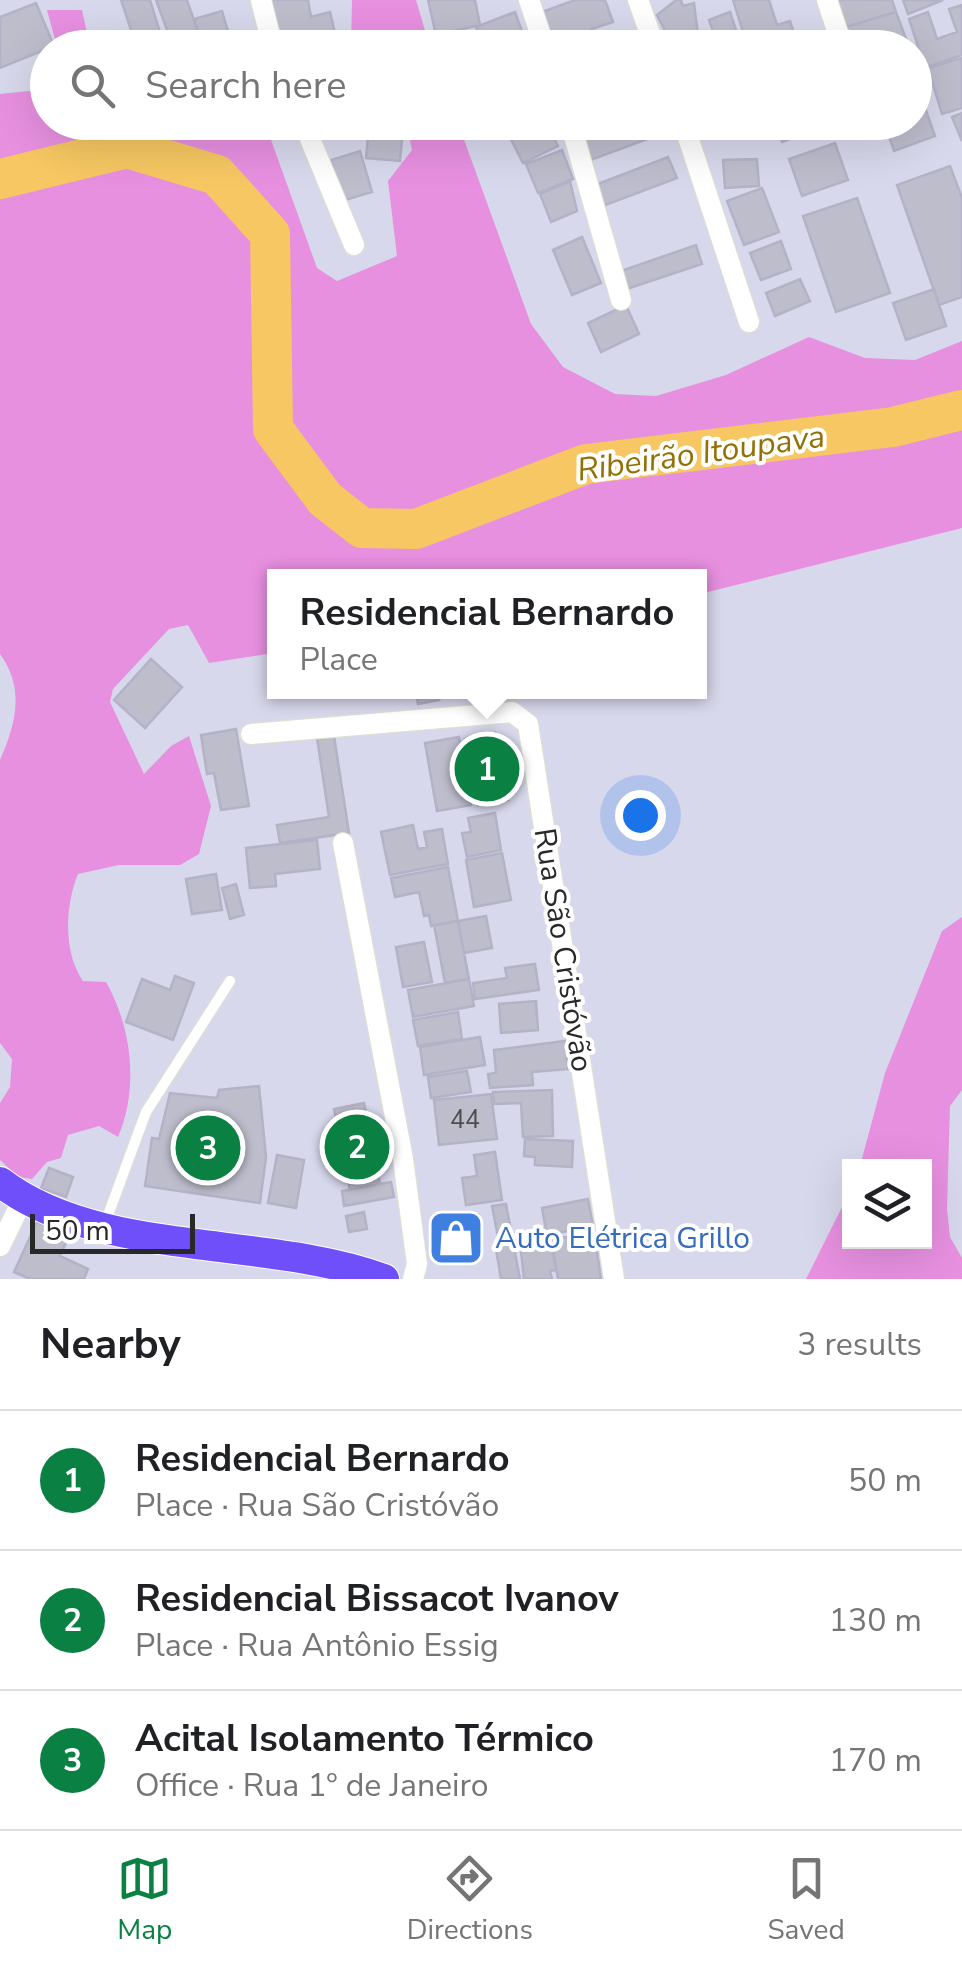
<!DOCTYPE html>
<html lang="en">
<head>
<meta charset="utf-8">
<style>
	body { margin:0; font-family:"Nunito Sans",sans-serif; background:#f6f6f6; color:#202124 }
	.controls { position:absolute; right:30px; bottom:30px; display:grid; overflow:hidden; border-radius:0px; box-shadow:0 10px 40px #0002 }
	.controls button { width:90px; height:90px; display:grid; place-items:center; padding:0; border:0; border-bottom:2px solid #e0e0e0; background:#fff; color:#202124; font:50px sans-serif }
	.scale { position:absolute; left:30px; bottom:25px; width:165px; box-sizing:border-box; padding-left:10px; border:5px solid #282828; border-top:0; font-size:28px; line-height:35px; white-space:nowrap; color:#282828; -webkit-text-stroke:8px #fff; paint-order:stroke }
	.you { position:absolute; left:640px; top:815px; width:35px; height:35px; margin:-25px; border:8px solid #fff; border-radius:50%; background:#1a73e8; box-shadow:0 0 0 15px #1a73e833 }
	.badge { display:grid; place-items:center; width:65px; height:65px; border-radius:50%; background:#0b8043; color:#fff; font-size:32px; font-weight:700 }
	.pin { position:absolute; translate:-50% -50%; border:5px solid #fff; box-shadow:0 2px 10px #0006 }
	.popup { position:absolute; left:267px; top:569px; width:440px; height:130px; box-sizing:border-box; display:grid; place-content:center; border-radius:0px; background:#fff; filter:drop-shadow(0 2px 8px #0005); font-size:32px; white-space:nowrap; color:#757577 }
	.popup b { font-size:38px; color:#202124 }
	.popup::after { content:''; position:absolute; left:50%; top:100%; margin-left:-20px; border:20px solid transparent; border-top-color:#fff }
	.list { margin:0; padding:0; list-style:none }
	h2 { display:flex; justify-content:space-between; align-items:center; height:130px; margin:0; padding:0 40px; font-size:42px }
	h2 small { font-size:32px; font-weight:400; color:#757577 }
	.list li { display:grid; grid-template-columns:65px 1fr auto; gap:30px; align-items:center; box-sizing:border-box; height:140px; padding:0 40px; border-top:2px solid #e0e0e0 }
	.list b { display:block; font-size:38px; white-space:nowrap }
	.list p { margin:0; font-size:32px; white-space:nowrap; color:#757577 }
	.list em { font-size:32px; font-style:normal; color:#757577 }
	.icon { flex:none; width:55px; height:55px; fill:none; stroke:currentColor; stroke-width:2; stroke-linecap:round; stroke-linejoin:round }
	.map { position:relative; flex:none; width:962px; height:1279px; overflow:hidden }
	.search { position:absolute; background:#fff; box-shadow:0 10px 40px #0002; left:30px; right:30px; top:30px; height:110px; display:flex; align-items:center; gap:25px; box-sizing:border-box; padding:0 35px; border-radius:55px; color:#757577; font-size:38px }
	.sheet { height:550px; background:#fff }
	nav { display:flex; justify-content:space-around; align-items:center; box-sizing:border-box; height:140px; border-top:2px solid #e0e0e0; background:#fff; font-size:28px; color:#757577 }
	nav a { display:grid; justify-items:center; gap:5px }
	nav .on { color:#0b8043 }
	.map>svg:first-child { display:block }
	.green { fill:#e790e0 }
	.lines { fill:none; stroke-linecap:round; stroke-linejoin:round }
	.river { stroke:#f6c762; stroke-width:40 }
	.building { fill:#bdbdcc; stroke:#b3b2c7; stroke-width:2.5 }
	.lane-casing { stroke:#dde2cd; stroke-width:12 }
	.street-casing { stroke:#dde2cd; stroke-width:22 }
	.primary-casing { stroke:#fff; stroke-width:32 }
	.lane { stroke:#fff; stroke-width:10 }
	.street { stroke:#fff; stroke-width:20 }
	.primary { stroke:#6e4ffa; stroke-width:30 }
	.labels { text-anchor:middle; dominant-baseline:central; stroke-width:8; stroke-linejoin:round; paint-order:stroke }
	.number-label { font-size:25px; fill:#4d4d51 }
	.street-label { font-size:30px; fill:#282828; stroke:#fff }
	.shop-label { font-size:30px; fill:#366cbe; stroke:#fff; text-anchor:start }
	.water-label { font-size:32px; font-style:italic; fill:#917005; stroke:#fff }
</style>
</head>
<body>
<div class="map">
<svg width="962" height="1279" viewBox="0 0 962 1279">
	<rect width="100%" height="100%" fill="#d8d8ec"/>
	<path class="green" d="M352,0H416L430,47H351Z
		M47,10H82L90,47H57Z
		M47,89L48,122L265,123L317,268L337,281L397,256L388,181L412,150L406,123H458L531,324L563,367L615,394L656,396L726,375L809,337L865,358L915,360L962,341V528L700,594V576H274V653L209,663L188,625L169,629L113,689L110,702L144,774L171,746L189,736L211,806L199,854L180,865H119L78,874C65,906 63,952 83,981L106,982C132,1028 139,1088 118,1137L99,1126L68,1135L61,1158L47,1162L32,1179L18,1177L0,1160V1103L10,1087L12,1059L0,1043V760C16,724 25,688 0,654V94Z
		M962,917V1090L950,1106L947,1209L950,1237L962,1258V1279H806L849,1193L850,1242H924V1166H860L885,1073L942,931Z"/>
	<g class="lines">
		<path class="river" d="M0,179L127,148L217,175L270,234L273,429L325,499L362,528L416,529L586,464L893,427L962,410"/>
	</g>
	<path class="building" d="M121,0H150L163,42L137,48Z
		M156,0H187L198,32L171,41Z
		M267,0H308L311,17L330,12L335,33L278,46Z
		M428,0H475L480,25L436,35Z
		M575,0H605L613,22L592,29L599,48H556L542,12Z
		M676,0H681L683,6L694,3L698,35L671,42L657,15Z
		M733,0H769L777,25L790,21L798,45L748,48Z
		M834,0H892L896,12L846,27Z
		M903,0H943L908,14Z
		M36,3L54,46L0,68V17Z
		M962,5V55L925,68L909,19L928,12L937,39L957,32L949,9Z
		M222,11L233,48H185L182,37L198,32L194,19Z
		M515,12L528,48H483L476,27Z
		M730,12L742,48H719L709,20Z
		M896,12L909,47L852,48L846,27Z
		M962,58V108L942,114L928,68Z
		M917,85L935,136L894,151L884,122H914Z
		M962,113V141L952,117Z
		M516,122H546L558,146L523,163L505,128Z
		M622,122H644L650,138L591,160L583,137Z
		M787,122H838L782,142L776,126Z
		M369,126L403,129L400,161L366,158Z
		M835,143L848,180L802,196L789,159Z
		M562,150L573,179L538,193L526,164Z
		M360,151L372,192L342,201L331,160Z
		M668,157L677,178L603,206L595,185Z
		M757,159L759,186L725,188L723,160Z
		M950,166L962,198V297L939,305L897,185Z
		M570,181L577,211L551,222L540,194Z
		M762,188L779,232L744,245L727,201Z
		M857,198L890,293L836,312L803,216Z
		M582,237L601,283L572,295L553,250Z
		M781,241L791,269L761,280L750,253Z
		M696,245L702,264L627,289L621,271Z
		M800,279L810,301L775,316L766,293Z
		M934,289L946,326L906,340L893,303Z
		M626,305L639,334L601,352L588,323Z
		M151,659L182,687L145,728L114,700Z
		M416,692H437L439,700L418,704Z
		M236,729L249,806L221,810L214,773L207,774L201,735Z
		M495,733L508,800L478,805L465,739Z
		M334,736L349,833L280,843L277,825L329,817L317,738Z
		M459,737L471,805L437,811L425,743Z
		M495,813L501,850L467,857L462,833L471,832L468,818Z
		M413,825L418,849L427,847L424,832L442,829L448,864L390,875L381,832Z
		M317,840L320,869L275,874L276,886L250,888L246,848Z
		M502,853L511,900L474,907L466,860Z
		M448,867L458,921L431,926L429,915L424,916L419,892L395,897L391,878Z
		M216,874L222,910L192,914L186,879Z
		M236,884L244,915L230,919L222,888Z
		M486,916L492,948L464,953L458,921Z
		M458,921L469,979L445,983L434,925Z
		M424,942L432,982L403,987L396,947Z
		M535,964L539,990L475,999L473,983L507,978L505,968Z
		M175,976L194,983L173,1040L126,1022L142,979L170,990Z
		M469,979L474,1006L413,1017L408,990Z
		M536,1001L538,1030L501,1033L499,1004Z
		M458,1012L462,1039L418,1046L413,1020Z
		M480,1037L485,1065L424,1075L420,1047Z
		M565,1041L568,1069L532,1072L533,1085L490,1088L488,1074L496,1073L494,1050Z
		M467,1071L471,1092L431,1098L428,1077Z
		M259,1086L266,1157L260,1203L145,1186L152,1138L159,1139L170,1093L217,1098L219,1090Z
		M552,1090L553,1136L523,1137L521,1103L494,1104L493,1092Z
		M491,1094L497,1139L439,1145L434,1100Z
		M364,1103L380,1184L350,1190L334,1109Z
		M525,1139L573,1141L572,1167L535,1165V1157L524,1156Z
		M495,1152L502,1200L466,1205L462,1178L477,1176L474,1155Z
		M277,1155L304,1160L296,1208L268,1203Z
		M49,1168L73,1177L66,1197L41,1188Z
		M391,1182L394,1197L344,1206L342,1191Z
		M588,1199L593,1226L547,1235L542,1208Z
		M506,1204L520,1279H501L495,1243L499,1242L492,1206Z
		M364,1212L367,1229L349,1232L346,1216Z
		M479,1215L482,1243L449,1247L446,1219Z
		M37,1222L69,1236L60,1256L88,1269L84,1279H30L14,1272Z
		M550,1237L556,1270L550,1271L552,1279H524L520,1242Z
		M551,1237L595,1238L601,1279H558Z"/>
	<g class="lines">
		<g class="lane-casing">
			<path id="lane" d="M104,1226L146,1112L230,981"/>
		</g>
		<g class="street-casing">
			<path id="street" d="M261,0L273,48
				M529,0L545,48
				M638,0L655,48
				M827,0L843,48
				M303,122L354,245
				M570,122L621,300
				M683,122L749,322
				M251,734L512,712L528,724L614,1279
				M343,843L403,1159L417,1264L413,1279
				M0,1246L23,1199"/>
		</g>
		<g class="primary-casing">
			<path id="primary" d="M0,1182C99,1258 265,1235 384,1279"/>
		</g>
		<use href="#lane" class="lane"/>
		<use href="#street" class="street"/>
		<use href="#primary" class="primary"/>
	</g>
	<defs>
		<g id="shop-square" transform="scale(2.875)"><rect x="-9" y="-9" width="18" height="18" rx="4" fill="#3f7fe0" stroke="#fff"/><path d="M-5-2.5h2.3a2.7 3.5 0 0 1 5.4 0H5L5.5 6h-11ZM-1.5-2.5h3a1.5 2.3 0 0 0-3 0Z" fill="#fff"/></g>
	</defs>
	<g fill-rule="evenodd">
		<use href="#shop-square" x="456" y="1238"/>
	</g>
	<g class="labels">
		<g class="number-label">
			<text x="465" y="1120">44</text>
		</g>
		<g class="street-label">
			<text transform="translate(563 950) rotate(81)">Rua São Cristóvão</text>
		</g>
		<g class="shop-label">
			<text x="495" y="1238">Auto Elétrica Grillo</text>
		</g>
		<g class="water-label">
			<text transform="translate(701 453) rotate(-8)">Ribeirão Itoupava</text>
		</g>
	</g>
</svg>
<div class="controls">
<button><svg class="icon" aria-label="layers" viewBox="0 0 24 24"><path d="M12 4l9 5-9 5-9-5zM3 14l9 5 9-5"/></svg></button>
</div>
<div class="scale">50 m</div>
<div class="you"></div>
<div class="pin badge" style="left:487px;top:769px">1</div>
<div class="popup"><b>Residencial Bernardo</b>Place</div>
<div class="pin badge" style="left:357px;top:1147px">2</div>
<div class="pin badge" style="left:208px;top:1148px">3</div>
<div class="search"><svg class="icon" aria-label="search" viewBox="0 0 24 24"><circle cx="10" cy="10" r="6"/><path d="M15 15l6 6"/></svg>Search here</div>
</div>
<section class="sheet">
<h2>Nearby<small>3 results</small></h2>
<ul class="list">
<li><span class="badge">1</span><div><b>Residencial Bernardo</b><p>Place · Rua São Cristóvão</p></div><em>50 m</em></li>
<li><span class="badge">2</span><div><b>Residencial Bissacot Ivanov</b><p>Place · Rua Antônio Essig</p></div><em>130 m</em></li>
<li><span class="badge">3</span><div><b>Acital Isolamento Térmico</b><p>Office · Rua 1º de Janeiro</p></div><em>170 m</em></li>
</ul>
</section>
<nav>
<a class="on"><svg class="icon" aria-label="map" viewBox="0 0 24 24"><path d="M3 6l6-2 6 2 6-2v14l-6 2-6-2-6 2zM9 4v14M15 6v14"/></svg>Map</a>
<a><svg class="icon" aria-label="directions" viewBox="0 0 24 24"><path d="M12 3l9 9-9 9-9-9zM9 14v-3h6M13 9l2 2-2 2"/></svg>Directions</a>
<a><svg class="icon" aria-label="saved" viewBox="0 0 24 24"><path d="M7 4h10v16l-5-4-5 4z"/></svg>Saved</a>
</nav>
</body>
</html>
